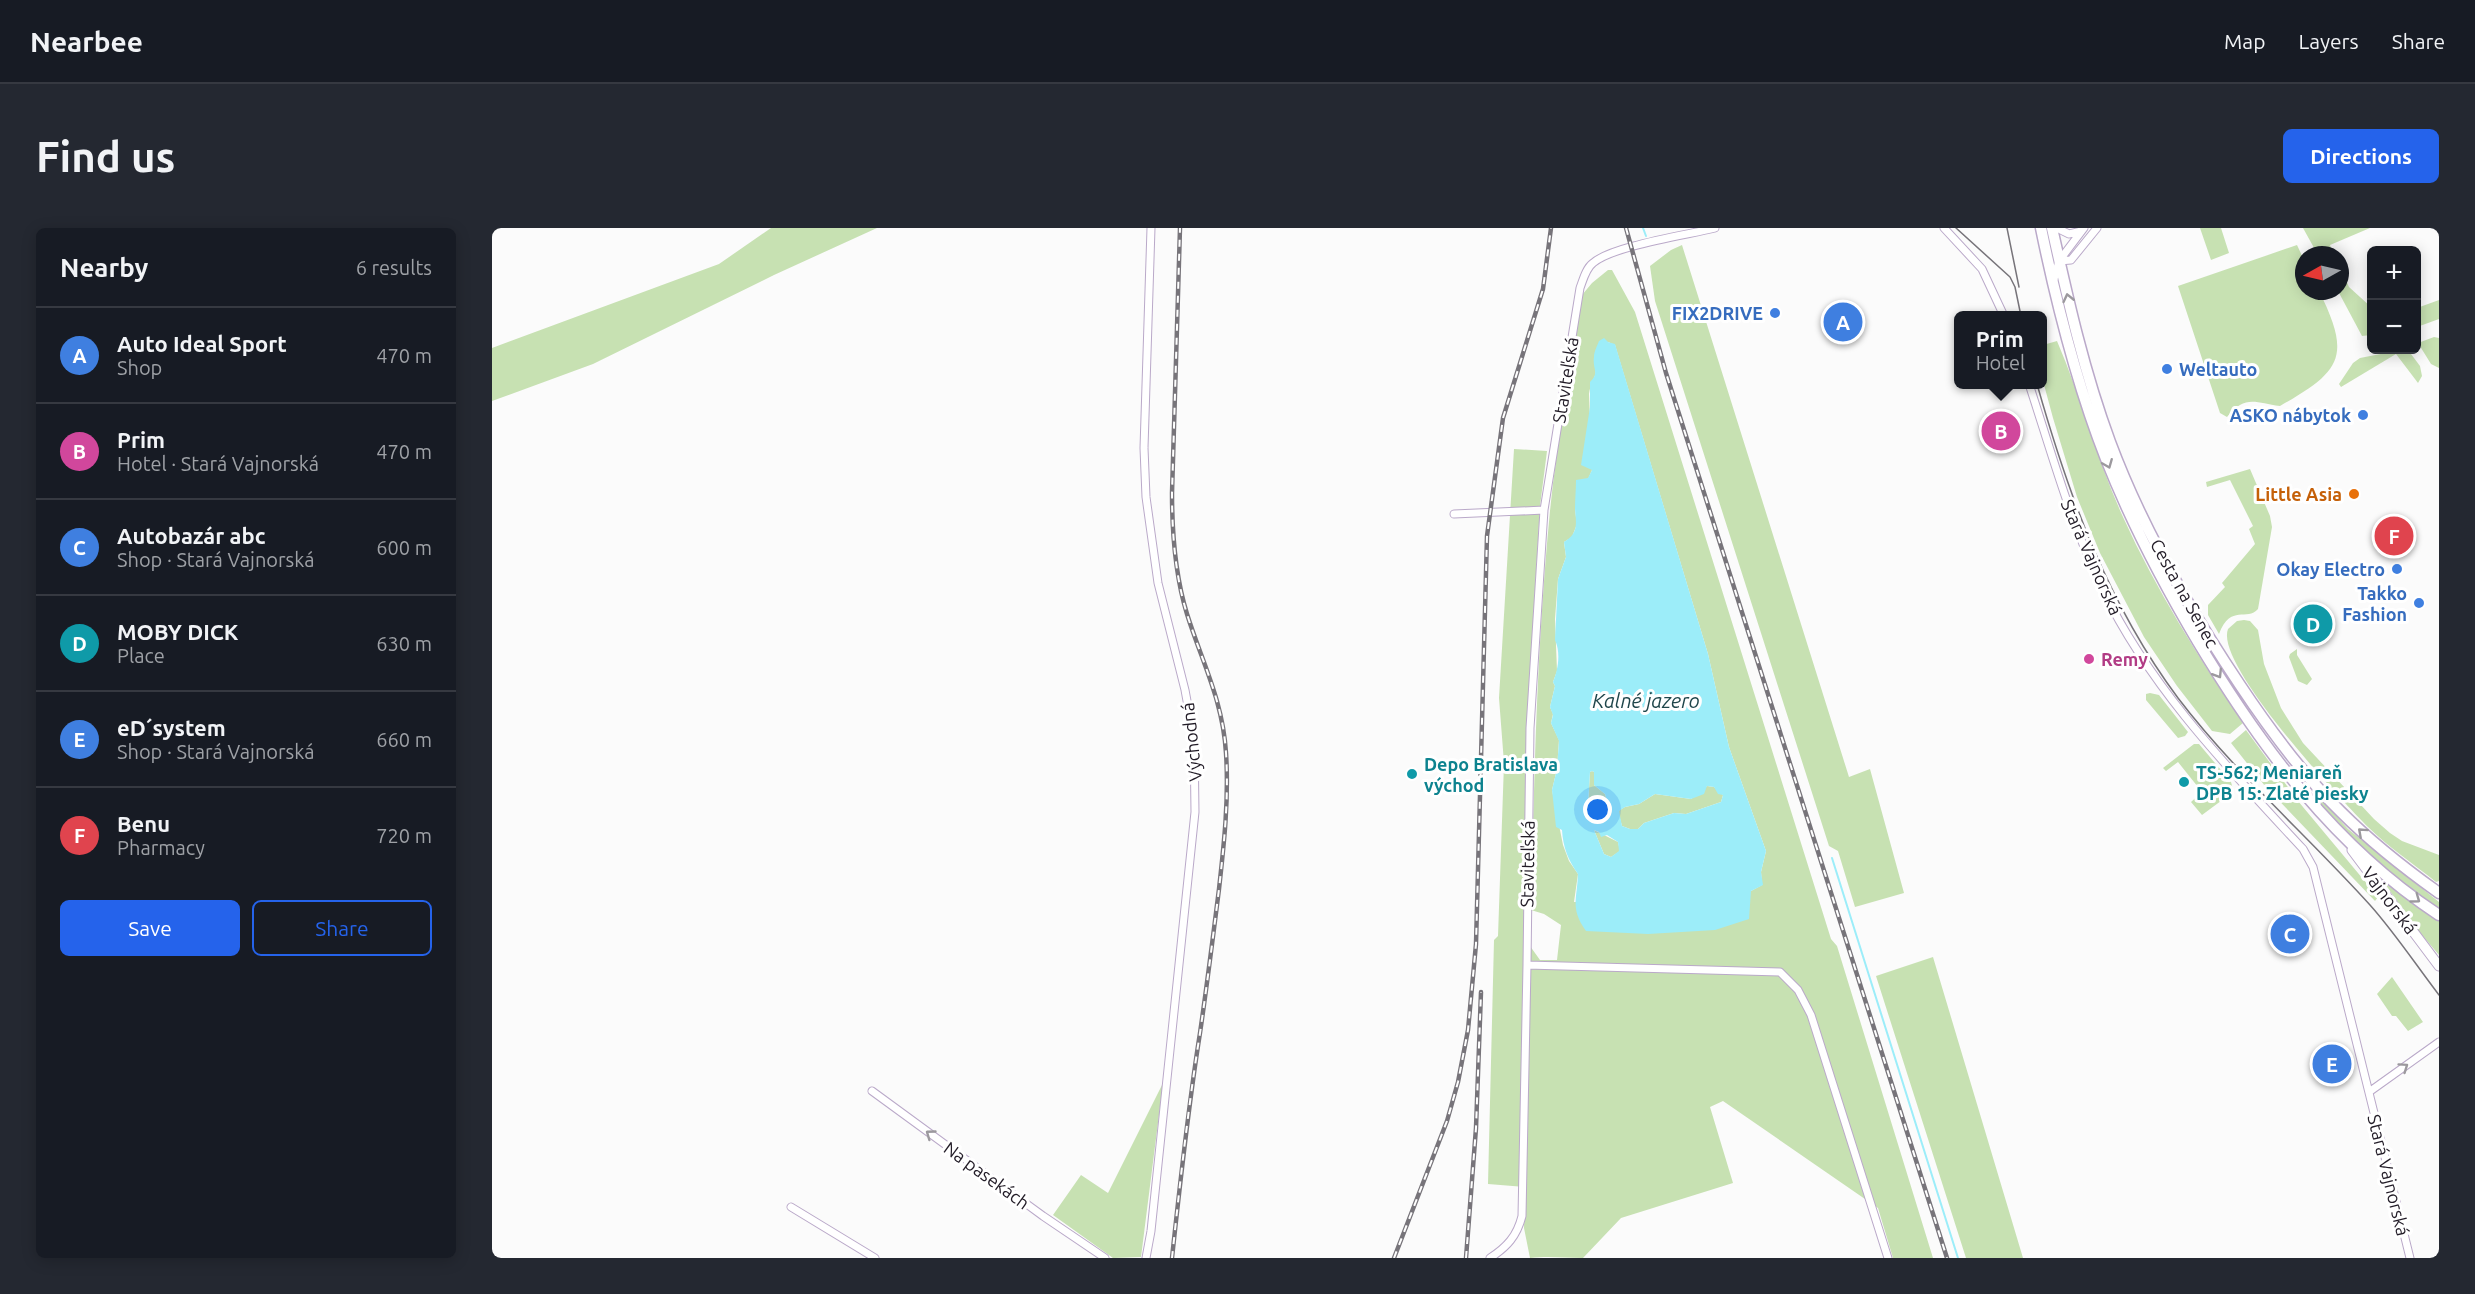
<!DOCTYPE html>
<html lang="en">
<head>
<meta charset="utf-8">
<style>
	body { margin:0; font-family:Ubuntu,sans-serif; background:#242831; color:#f1f3f6 }
	.controls { position:absolute; right:18px; top:18px; display:grid; overflow:hidden; border-radius:9px; box-shadow:0 3px 15px #0003 }
	.controls button { width:54px; height:54px; display:grid; place-items:center; padding:0; border:0; border-bottom:2px solid #363941; background:#171b24; color:#f1f3f6; font:30px sans-serif }
	.compass { position:absolute; left:1803px; top:18px; width:54px; height:54px; border-radius:50%; background:#171b24; box-shadow:0 3px 15px #0003; rotate:262deg }
	.you { position:absolute; left:1106px; top:582px; width:21px; height:21px; margin:-15px; border:4px solid #fff; border-radius:50%; background:#1a73e8; box-shadow:0 0 0 9px #1a73e833 }
	.badge { display:grid; place-items:center; width:39px; height:39px; border-radius:50%; background:#2563eb; color:#fff; font-size:20px; font-weight:700 }
	.pin { position:absolute; translate:-50% -50%; border:3px solid #fff; box-shadow:0 2px 6px #0006 }
	.popup { position:absolute; left:1462px; top:83px; width:93px; height:78px; box-sizing:border-box; display:grid; place-content:center; border-radius:9px; background:#171b24; filter:drop-shadow(0 2px 4px #0005); font-size:20px; white-space:nowrap; color:#9ea1a6 }
	.popup b { font-size:22px; color:#f1f3f6 }
	.popup::after { content:''; position:absolute; left:50%; top:100%; margin-left:-12px; border:12px solid transparent; border-top-color:#171b24 }
	.list { margin:0; padding:0; list-style:none }
	h2 { display:flex; justify-content:space-between; align-items:center; height:78px; margin:0; padding:0 24px; font-size:26px }
	h2 small { font-size:20px; font-weight:400; color:#9ea1a6 }
	.list li { display:grid; grid-template-columns:39px 1fr auto; gap:18px; align-items:center; box-sizing:border-box; height:96px; padding:0 24px; border-top:2px solid #363941 }
	.list b { display:block; font-size:22px; white-space:nowrap }
	.list p { margin:0; font-size:20px; white-space:nowrap; color:#9ea1a6 }
	.list em { font-size:20px; font-style:normal; color:#9ea1a6 }
	.actions { display:flex; gap:12px; padding:18px 24px }
	.actions a { flex:1; padding:14px 0; border:2px solid #2563eb; border-radius:9px; text-align:center; font-size:21px; color:#2563eb }
	.actions .main { background:#2563eb; color:#fff }
	.map { position:relative; flex:none; width:1947px; height:1030px; overflow:hidden; border-radius:9px }
	header { display:flex; align-items:center; gap:36px; box-sizing:border-box; height:84px; padding:0 30px; background:#171b24; border-bottom:2px solid #363941 }
	header strong { font-size:28px }
	nav { display:flex; gap:33px; margin-inline-start:auto; font-size:21px }
	.intro { display:flex; align-items:center; justify-content:space-between; box-sizing:border-box; height:144px; padding:0 36px }
	h1 { margin:0; font-size:42px }
	.button { padding:15px 27px; border-radius:9px; background:#2563eb; color:#fff; font-size:21px; font-weight:700 }
	main { display:flex; gap:36px; padding:0 36px }
	aside { flex:1; background:#171b24; border-radius:9px; box-shadow:0 3px 15px #0003 }
	.map>svg:first-child { display:block }
	.green { fill:#c7e1b2; fill-rule:evenodd }
	.water { fill:#9cedf9; fill-rule:evenodd }
	.lines { fill:none; stroke-linecap:round; stroke-linejoin:round }
	.stream { stroke:#9cedf9; stroke-width:2 }
	.street-casing { stroke:#baa9c9; stroke-width:9 }
	.secondary-casing { stroke:#baa9c9; stroke-width:11 }
	.primary-casing { stroke:#baa9c9; stroke-width:13 }
	.street { stroke:#fff; stroke-width:7 }
	.secondary { stroke:#fff; stroke-width:9 }
	.primary { stroke:#fff; stroke-width:10 }
	.tram { stroke:#77747a; stroke-width:1.5 }
	.rail-casing { stroke:#77747a; stroke-width:4.5 }
	.rail { stroke:#fff; stroke-width:2; stroke-dasharray:7; stroke-linecap:butt }
	.oneway { stroke:#9c999e }
	.shop-dot { fill:#3f7fe0; stroke:#fff; stroke-width:2 }
	.food-dot { fill:#e8710a; stroke:#fff; stroke-width:2 }
	.hotel-dot { fill:#d1479c; stroke:#fff; stroke-width:2 }
	.culture-dot { fill:#0f9aa8; stroke:#fff; stroke-width:2 }
	.labels { text-anchor:middle; dominant-baseline:central; stroke-width:6; stroke-linejoin:round; paint-order:stroke }
	.shop-label { font-size:18px; font-weight:bold; fill:#366cbe; stroke:#fff; text-anchor:end }
	.street-label { font-size:18px; fill:#221c27; stroke:#fff }
	.food-label { font-size:18px; font-weight:bold; fill:#c56008; stroke:#fff; text-anchor:end }
	.hotel-label { font-size:18px; font-weight:bold; fill:#b23c85; stroke:#fff; text-anchor:start }
	.culture-label { font-size:18px; font-weight:bold; fill:#0d838f; stroke:#fff; text-anchor:start }
	.water-label { font-size:20px; font-style:italic; fill:#1f464b; stroke:#fff }
</style>
</head>
<body>
<header>
<strong>Nearbee</strong>
<nav><a>Map</a><a>Layers</a><a>Share</a></nav>
</header>
<div class="intro"><h1>Find us</h1><a class="button">Directions</a></div>
<main>
<aside>
<h2>Nearby<small>6 results</small></h2>
<ul class="list">
<li><span class="badge" style="background:#3f7fe0">A</span><div><b>Auto Ideal Sport</b><p>Shop</p></div><em>470 m</em></li>
<li><span class="badge" style="background:#d1479c">B</span><div><b>Prim</b><p>Hotel · Stará Vajnorská</p></div><em>470 m</em></li>
<li><span class="badge" style="background:#3f7fe0">C</span><div><b>Autobazár abc</b><p>Shop · Stará Vajnorská</p></div><em>600 m</em></li>
<li><span class="badge" style="background:#0f9aa8">D</span><div><b>MOBY DICK</b><p>Place</p></div><em>630 m</em></li>
<li><span class="badge" style="background:#3f7fe0">E</span><div><b>eD´system</b><p>Shop · Stará Vajnorská</p></div><em>660 m</em></li>
<li><span class="badge" style="background:#e0444e">F</span><div><b>Benu</b><p>Pharmacy</p></div><em>720 m</em></li>
</ul>
<div class="actions"><a class="main">Save</a><a>Share</a></div>
</aside>
<div class="map">
<svg width="1947" height="1030" viewBox="0 0 1947 1030">
	<rect width="100%" height="100%" fill="#fbfbfb"/>
	<path class="green" d="M279,0H385L282,47L101,136L0,173V120L227,36Z
		M1708,0H1729L1737,25L1719,32Z
		M1811,0H1878L1838,17L1842,27H1826Z
		M1190,17L1357,549L1378,541L1412,665L1363,679L1346,623L1337,618L1163,73L1158,38L1179,22Z
		M1805,17L1812,32V63H1827C1860,129 1849,143 1788,178C1764,175 1753,166 1735,189L1728,185L1686,58Z
		M1848,39L1857,59L1879,79V107L1870,108L1846,63H1848Z
		M1116,42H1120L1143,84L1339,711L1345,718L1441,1030H1401L1386,980L1231,873L1218,879L1241,955L1129,990L1091,1030C1073,1030 1057,1028 1038,1030L1032,1000L1033,959L996,956L1002,712L1006,708L1012,535L1007,470L1022,221L1055,223L1048,278L1035,497L1031,678L1038,718L1048,732H1065L1069,697L1052,686L1039,682C1042,549 1045,416 1058,283C1065,211 1080,139 1090,67L1100,55ZM1116,114L1123,117L1216,426L1237,519L1274,623L1269,644L1270,657L1259,663L1082,674L1086,646L1077,633L1071,617L1060,562L1065,541L1067,512L1059,495L1061,486L1058,479L1063,458L1061,454L1065,443L1063,391L1066,351L1074,329L1072,314L1080,309L1085,296L1083,282L1100,242L1097,166C1098,154 1108,146 1102,134Z
		M1947,72V91L1925,99V80Z
		M1942,109L1947,110V140L1939,136L1926,115Z
		M1565,113C1590,171 1605,232 1631,289C1664,362 1707,430 1751,495L1738,506L1720,503L1685,458L1652,409L1608,325L1585,269L1561,190L1551,153V117Z
		M1909,122H1916L1928,138L1930,148L1926,155L1904,126L1849,159L1847,156L1861,135L1868,130Z
		M1758,241L1778,288L1780,299L1766,381C1755,394 1739,375 1727,406L1716,387V377L1733,359L1730,355L1763,316L1757,301L1761,298L1738,252L1715,259L1714,254Z
		M1752,392L1758,393L1766,402L1772,436L1789,480L1811,515L1882,591L1898,605L1910,613L1947,627V653L1944,654C1922,636 1896,619 1876,599C1849,572 1722,436 1736,401L1745,393Z
		M1805,421V427L1820,451L1815,457L1806,453L1797,429L1798,426Z
		M1658,465L1667,467L1696,504L1693,508L1686,510L1654,472V466Z
		M1754,502L1806,573L1886,669L1883,673L1773,558L1739,515Z
		M1702,516H1707L1739,554L1741,561L1737,567L1710,587L1699,574L1710,564L1686,534L1674,543L1671,540Z
		M1100,543L1102,544V557L1113,566L1117,579L1113,589L1098,591L1096,577L1098,544Z
		M1215,558L1222,559L1231,567L1229,574L1194,586L1182,585L1152,595L1146,601H1138L1130,598L1126,583L1133,579L1147,576L1163,566L1199,571Z
		M1826,568L1856,601L1947,674V683L1862,616L1821,572Z
		M1102,602L1126,614L1128,623L1119,629L1112,626Z
		M1894,653L1947,691V727L1924,700L1893,656Z
		M1441,729L1531,1030H1474L1384,748Z
		M1900,749L1931,794L1916,803L1904,788H1900L1885,766Z
		M671,855L649,1029L621,1030L561,987L589,947L616,965Z"/>
	<path class="water" d="M1112,110L1116,114L1123,116L1216,426L1237,519L1274,623L1269,644L1271,657L1259,663L1257,691L1223,702L1156,706L1094,703C1078,680 1085,672 1086,646C1076,632 1071,619 1070,602L1064,599L1060,562L1065,541L1067,513L1059,495L1061,487L1058,479L1063,458L1061,454C1066,442 1069,425 1063,412L1066,351L1074,329L1072,314C1087,305 1084,295 1083,281C1083,271 1084,261 1084,252L1096,250L1100,242L1089,237L1098,179V154C1108,145 1100,140 1102,129C1102,124 1105,118 1107,113ZM1100,543L1102,544V557L1113,566L1117,579L1113,588L1098,591L1096,577L1098,544ZM1215,558L1222,559L1226,566L1231,567L1229,574L1194,586L1182,585L1152,595L1146,601H1138L1130,598L1127,583L1133,579L1147,576L1163,566L1199,571L1212,566ZM1102,602L1107,604L1109,609L1115,607L1126,614L1127,623L1119,629L1112,626Z"/>
	<g class="lines">
		<path class="stream" d="M1151,0L1154,8
			M1340,630L1466,1030"/>
		<g class="street-casing">
			<path id="street" d="M1223,0C1195,7 1120,18 1101,35C1094,40 1091,52 1088,60L1052,282L1038,500L1035,737L1288,744L1306,762L1319,787L1396,1030
				M1452,0L1490,41L1512,88
				M1565,0L1577,6L1589,3
				M1567,33L1579,32L1605,0
				M1562,51L1567,33L1592,0
				M1537,156C1560,226 1579,296 1611,362C1659,461 1738,542 1811,621L1821,639L1918,1030
				M962,286L1052,282
				M380,863L551,988L613,1030
				M1877,864L1947,814
				M299,979L383,1030
				M654,1030L659,1003L703,584L702,511L693,462L666,355L654,269L652,220L659,0
				M998,1030C1015,1019 1025,1008 1030,988L1035,737"/>
		</g>
		<g class="secondary-casing">
			<path id="secondary" d="M1860,622L1947,738"/>
		</g>
		<g class="primary-casing">
			<path id="primary" d="M1549,0C1565,78 1585,157 1614,231C1639,294 1671,355 1706,414C1769,519 1843,619 1947,687
				M1560,0C1576,72 1592,144 1618,214C1650,300 1697,381 1748,457C1778,502 1810,546 1849,584C1879,614 1912,640 1947,665"/>
		</g>
		<use href="#street" class="street"/>
		<use href="#secondary" class="secondary"/>
		<use href="#primary" class="primary"/>
		<path class="tram" d="M1464,0L1518,49L1523,59L1529,88
			M1515,0L1527,59
			M1545,156C1577,269 1616,376 1686,470C1743,545 1815,607 1878,677C1903,705 1924,737 1947,767"/>
		<g class="rail-casing">
			<path id="rail" d="M1134,0L1174,145L1455,1030
				M680,1030C688,955 696,880 708,805C715,757 721,709 727,661C732,616 737,571 734,525C731,473 710,434 695,386C683,347 680,305 680,265L688,0
				M902,1030L955,893L966,854L976,802L984,716L995,308L1011,190L1051,61L1059,0
				M974,1030L984,900L989,764"/>
		</g>
		<use href="#rail" class="rail"/>
	</g>
	<defs><path id="oneway-chevron" d="M-2-3.5L2.5 0L-2 3.5" fill="none" stroke-width="1.6" stroke-linecap="round" stroke-linejoin="round" transform="scale(1.5)"/></defs>
	<g class="oneway">
		<use href="#oneway-chevron" transform="translate(1576 70) rotate(-103)"/>
		<use href="#oneway-chevron" transform="translate(1616 236) rotate(68)"/>
		<use href="#oneway-chevron" transform="translate(1726 446) rotate(58)"/>
		<use href="#oneway-chevron" transform="translate(1870 604) rotate(-138)"/>
		<use href="#oneway-chevron" transform="translate(1924 671) rotate(36)"/>
		<use href="#oneway-chevron" transform="translate(1912 839) rotate(-35)"/>
		<use href="#oneway-chevron" transform="translate(438 906) rotate(-144)"/>
	</g>
	<g class="shop-dot">
		<circle cx="1283" cy="85" r="6"/>
		<circle cx="1675" cy="141" r="6"/>
		<circle cx="1871" cy="187" r="6"/>
		<circle cx="1905" cy="341" r="6"/>
		<circle cx="1927" cy="375" r="6"/>
	</g>
	<circle class="food-dot" cx="1862" cy="266" r="6"/>
	<circle class="hotel-dot" cx="1597" cy="431" r="6"/>
	<g class="culture-dot">
		<circle cx="920" cy="546" r="6"/>
		<circle cx="1692" cy="554" r="6"/>
	</g>
	<g class="labels">
		<g class="shop-label">
			<text x="1271" y="85">FIX2DRIVE</text>
			<text x="1687" y="141" text-anchor="start">Weltauto</text>
			<text x="1859" y="187">ASKO nábytok</text>
			<text x="1893" y="341">Okay Electro</text>
			<text x="1915" y="365">Takko<tspan x="1915" dy="21">Fashion</tspan></text>
		</g>
		<g class="street-label">
			<text transform="translate(1073 152) rotate(-81)">Staviteľská</text>
			<text transform="translate(1600 329) rotate(66)">Stará Vajnorská</text>
			<text transform="translate(1693 365) rotate(61)">Cesta na Senec</text>
			<text transform="translate(699 514) rotate(-96)">Východná</text>
			<text transform="translate(1035 636) rotate(-89)">Staviteľská</text>
			<text transform="translate(1898 672) rotate(53)">Vajnorská</text>
			<text transform="translate(495 947) rotate(36)">Na pasekách</text>
			<text transform="translate(1897 947) rotate(76)">Stará Vajnorská</text>
		</g>
		<g class="food-label">
			<text x="1850" y="266">Little Asia</text>
		</g>
		<g class="hotel-label">
			<text x="1609" y="431">Remy</text>
		</g>
		<g class="culture-label">
			<text x="932" y="536">Depo Bratislava<tspan x="932" dy="21">východ</tspan></text>
			<text x="1704" y="544">TS-562; Meniareň<tspan x="1704" dy="21">DPB 15: Zlaté piesky</tspan></text>
		</g>
		<g class="water-label">
			<text x="1154" y="472">Kalné jazero</text>
		</g>
	</g>
</svg>
<div class="controls">
<button>+</button>
<button>−</button>
</div>
<svg class="compass" viewBox="-18 -18 36 36"><path d="M0-13l5 13h-10z" fill="#e53935"/><path d="M0 13l5-13h-10z" fill="#9ea1a6"/></svg>
<div class="you"></div>
<div class="pin badge" style="left:1351px;top:94px;background:#3f7fe0">A</div>
<div class="pin badge" style="left:1509px;top:203px;background:#d1479c">B</div>
<div class="popup"><b>Prim</b>Hotel</div>
<div class="pin badge" style="left:1798px;top:706px;background:#3f7fe0">C</div>
<div class="pin badge" style="left:1821px;top:396px;background:#0f9aa8">D</div>
<div class="pin badge" style="left:1840px;top:836px;background:#3f7fe0">E</div>
<div class="pin badge" style="left:1902px;top:308px;background:#e0444e">F</div>
</div>
</main>
</body>
</html>
